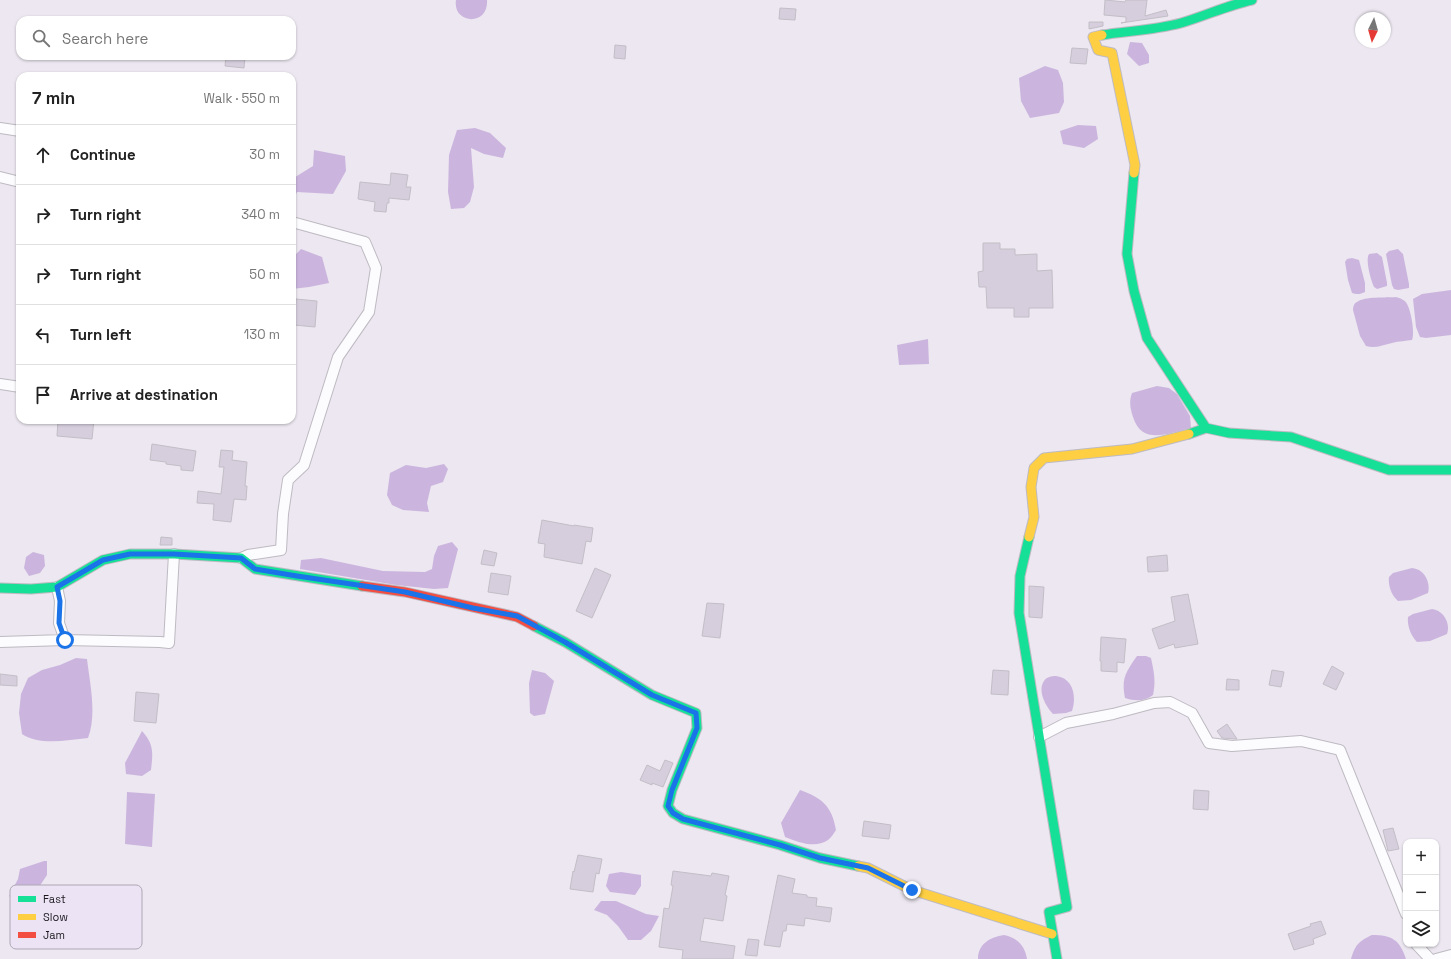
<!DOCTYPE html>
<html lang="en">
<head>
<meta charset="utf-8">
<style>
	body { margin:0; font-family:"Space Grotesk",sans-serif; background:#f2f2f2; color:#222 }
	.controls { position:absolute; right:12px; bottom:12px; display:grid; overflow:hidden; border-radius:8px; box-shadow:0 1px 3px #0004 }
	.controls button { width:36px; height:36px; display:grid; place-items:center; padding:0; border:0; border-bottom:1px solid #e0e0e0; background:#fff; color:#222; font:20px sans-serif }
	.compass { position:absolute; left:1355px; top:12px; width:36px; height:36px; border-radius:50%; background:#fff; box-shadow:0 1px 3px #0004; rotate:185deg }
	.stop { position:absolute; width:12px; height:12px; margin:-9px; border:3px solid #1a73e8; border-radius:50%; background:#fff }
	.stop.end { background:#1a73e8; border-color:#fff; box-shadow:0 1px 4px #0008 }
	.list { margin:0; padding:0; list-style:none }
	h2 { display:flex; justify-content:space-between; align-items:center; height:52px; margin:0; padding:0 16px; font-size:17px }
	h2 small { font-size:13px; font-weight:400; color:#767676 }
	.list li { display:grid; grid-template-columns:26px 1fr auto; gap:12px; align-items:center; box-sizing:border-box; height:60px; padding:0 16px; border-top:1px solid #e0e0e0 }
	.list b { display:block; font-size:15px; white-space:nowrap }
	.list em { font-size:13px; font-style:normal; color:#767676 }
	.icon { flex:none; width:22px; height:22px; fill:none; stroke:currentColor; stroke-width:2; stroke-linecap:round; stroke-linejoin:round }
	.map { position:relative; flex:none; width:1451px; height:959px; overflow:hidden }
	.search { position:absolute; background:#fff; box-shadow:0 1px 3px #0004; left:16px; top:16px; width:280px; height:44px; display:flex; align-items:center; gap:10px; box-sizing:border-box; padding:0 14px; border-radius:12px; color:#767676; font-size:15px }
	.panel { position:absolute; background:#fff; box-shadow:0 1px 3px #0004; left:16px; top:72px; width:280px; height:352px; border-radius:12px }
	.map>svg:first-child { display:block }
	.water { fill:#cbb5de }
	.building { fill:#d6cedd; stroke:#c2bec6 }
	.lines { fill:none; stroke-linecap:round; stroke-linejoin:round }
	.street-casing { stroke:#bebac2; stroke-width:12 }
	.fast-casing { stroke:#bebac2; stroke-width:11 }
	.slow-casing { stroke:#bebac2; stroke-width:11 }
	.jam-casing { stroke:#bebac2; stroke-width:11 }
	.street { stroke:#fcfbfd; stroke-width:10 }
	.fast { stroke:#16e098; stroke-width:9 }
	.slow { stroke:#ffcf43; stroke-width:9 }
	.jam { stroke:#f24e42; stroke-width:9 }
	.route { stroke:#1a73e8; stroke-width:5 }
	.key { fill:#ece3f4; stroke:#aea7b4; stroke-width:1 }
	.key-label { font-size:11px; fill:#1d1a20 }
</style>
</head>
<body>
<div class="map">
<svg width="1451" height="959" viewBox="0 0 1451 959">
	<rect width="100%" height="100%" fill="#ece7f0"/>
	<path class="water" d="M456,0H487C489,27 452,24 456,0Z
		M1130,42L1142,43L1149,55V63L1139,66L1127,54Z
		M1045,66L1058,70L1063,83L1064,102L1059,113L1030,118L1021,101L1019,78Z
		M1078,125L1096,126L1098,139L1084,148L1063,144L1060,131Z
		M475,128L490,133L506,148L503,158L484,154L471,148L474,187L470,202L464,208L451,209L448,192L449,155L457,130Z
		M314,150L345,156L346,171L333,194L297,192L292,203V179L313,166Z
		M301,249L322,257L329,283L309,287L292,289V258Z
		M1398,249L1403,254L1409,284V288L1398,290L1394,289L1392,285L1386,254L1389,251Z
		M1377,253L1382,257L1387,283V286L1377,289L1374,287C1371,281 1365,260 1369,254Z
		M1352,258L1359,260L1365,283V292C1361,294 1357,295 1352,293L1348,280L1345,262L1347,259Z
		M1451,290V335L1426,338L1420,337L1416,327L1413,299L1422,294Z
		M1396,297C1400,298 1405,300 1407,304C1411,311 1415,332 1412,340C1406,341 1399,341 1392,343C1383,345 1375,349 1366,346L1360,336L1353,310C1353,307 1354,303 1357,302C1365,296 1386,298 1396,297Z
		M928,339L929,364L899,365L897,345Z
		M1157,386L1169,388L1177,394L1190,416L1191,428C1169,433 1142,446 1133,417C1130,408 1129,401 1132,393Z
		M444,464L448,469L443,482L431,486L427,503L429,512L403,510L392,505L387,495L390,473L406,465L426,468Z
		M452,542L458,549L448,588L434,589L396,585L300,569L301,560L321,558L383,571L425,572L432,569L434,556L438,546Z
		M33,552L44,555L45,566L40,573L29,576L24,568L26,557Z
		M1412,568C1424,569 1431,582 1428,593L1411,600L1398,601C1391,595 1388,585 1389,577L1393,573Z
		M1432,609C1443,610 1451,623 1447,634L1430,641L1417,642C1411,636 1407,626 1408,617L1413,614Z
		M1137,656H1146L1151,658C1154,672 1156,681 1153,695C1144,702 1135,701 1125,698C1121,678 1126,672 1137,656Z
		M76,658L87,659C90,684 97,714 88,738C67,740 40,746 22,734L19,713L21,694L28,678L42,670L60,665Z
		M532,670L545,673L554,681L545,714L534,716L530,713L529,683Z
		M1056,676C1073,678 1077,696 1072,711L1066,713L1053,714C1046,707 1037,691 1044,681C1046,677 1052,676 1056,676Z
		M142,731C154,744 153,753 151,770L142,776L126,774L125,763Z
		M800,790C822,798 832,806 836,830C834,833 831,838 828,840C815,849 798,842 785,837L781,823Z
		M127,792L155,794L152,847L125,844Z
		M44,861H47V875L39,887L16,896L14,900L9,896L18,879L20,869Z
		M621,872L641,875V886L635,895L610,892L606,886L609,874Z
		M601,901H616L646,914L659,916L651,931L641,940H628L618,926L607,915L594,910Z
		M1004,935C1017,938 1025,945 1027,959H978C978,944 990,937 1004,935Z
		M1372,935C1392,935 1400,940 1406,959H1351C1355,945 1359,941 1372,935Z"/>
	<path class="building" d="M1105,0L1125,2L1126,0H1147L1145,16L1166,10L1168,16L1121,23L1126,22V17L1104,15Z
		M780,8L796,9L795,20L779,19Z
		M1089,22H1103V26L1089,29Z
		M615,45L626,46L625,59L614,58Z
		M1072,48L1088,49L1086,64L1070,63Z
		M226,56H245L244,68L225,66Z
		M391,173L408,175L406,187H411L409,200L389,198V203H387L386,212L374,211L375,202L358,199L360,182L390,185Z
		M983,243H1000V249H1015V255L1037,254V271L1052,270L1053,308H1029V317H1014V308H987L986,287H979L978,272L983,271Z
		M296,299L317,301L315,327L294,325Z
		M58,420H94L92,439L57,436Z
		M152,444L196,451L193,471L181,470V466L166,464V462L150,460Z
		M221,450L233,451L232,460L247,462L245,486H247L246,500L234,499L231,522L213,520L214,504L197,503L198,491L221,494L224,467H219Z
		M542,520L574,526V525L593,528L591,542L586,541L582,564L544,557L545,544L538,543Z
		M161,537L172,538V545H160Z
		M484,550L497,553L494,566L481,564Z
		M1167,555L1168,571L1148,572L1147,557Z
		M595,568L611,575L592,618L576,611Z
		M491,573L511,576L508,595L488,592Z
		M1029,586L1044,587L1042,618L1029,617Z
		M1188,594L1198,644L1175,648L1174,644L1159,649L1152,629L1175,621L1171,597Z
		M707,603L724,604L720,638L702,636Z
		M1101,637L1126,639L1124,663L1117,662V672L1101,671V661H1100Z
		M1332,666L1344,673L1336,690L1323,684Z
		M993,670L1009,671L1008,695L991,694Z
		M1272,670L1284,672L1281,687L1269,685Z
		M0,674L17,676V686L0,685Z
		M1227,679L1239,680V690H1226Z
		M136,692L159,694L156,723L134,721Z
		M1227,724L1237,739H1236L1222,738L1217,731Z
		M665,760L673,763L663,787L652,783V785L640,780L647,765L660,771Z
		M1194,790L1209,791L1208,810L1193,809Z
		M864,821L891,825L889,839L862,836Z
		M1393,828L1399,849L1388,851L1383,830Z
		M578,855L602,859L599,874L596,873L593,892L570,889L573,871L574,872Z
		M673,871L711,876L712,873L729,876L725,895L727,896L723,921L704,918L700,941L735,946L733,959H682L683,950L659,947L664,908L669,909L673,886L671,885Z
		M778,875L795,879L792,893L807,895V897L817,898L816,906L832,908L830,922L805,918L804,926L787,924L786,931H783L780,947L764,945Z
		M1321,921L1326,934L1313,939L1314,944L1294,950L1288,934L1311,926L1310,924Z
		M748,939L759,940L757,956L745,955Z"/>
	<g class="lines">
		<g class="street-casing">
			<path id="street" d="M0,128L20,131
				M0,177L20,182
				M0,384L20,387
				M241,558L248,555L281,550L283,514L288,480L304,465L338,357L369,312L376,268L365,242L292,222
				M57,587L60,601L59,623L65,640
				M0,642L65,640L160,642L169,643L174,554
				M1039,737L1066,723L1113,714L1154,703L1170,702L1192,713L1209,743L1232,746L1301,741L1340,750L1406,914
				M1416,944L1430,959
				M1436,959L1451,955"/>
		</g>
		<g class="fast-casing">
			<path id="fast" d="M1102,35C1128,31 1155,30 1181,23C1205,16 1228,5 1252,0
				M1134,173L1127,254L1134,291L1147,338L1206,428
				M1189,434L1206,428L1229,433L1291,437L1389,470H1451
				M1029,537L1020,576L1019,613L1067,907L1049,912L1057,959
				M0,588L31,589L57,587L103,560L130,554H174L241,558L255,569L362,586
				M534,626L565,642L652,695L696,713L697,728L672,790L668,806L673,813L683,819L780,845L820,858L858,866"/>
		</g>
		<g class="slow-casing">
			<path id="slow" d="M1102,35L1093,37L1098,50L1112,53L1135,165L1134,173
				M1029,537L1034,517L1031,487L1034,468L1044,458L1132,449L1189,434
				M858,866L868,868L912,890L1052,934"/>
		</g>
		<g class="jam-casing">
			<path id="jam" d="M362,586L405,592L517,617L534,626"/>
		</g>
		<use href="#street" class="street"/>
		<use href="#fast" class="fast"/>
		<use href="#slow" class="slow"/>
		<use href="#jam" class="jam"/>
	</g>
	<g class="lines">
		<path class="route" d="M65,640L59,623L60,601L57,587L103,560L130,554H174L241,558L255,569L297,576L405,592L473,608L517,616L565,642L652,695L696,713L697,728L672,790L668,806L673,813L683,819L780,845L820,858L868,868L912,890"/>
	</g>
	<rect x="10" y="885" width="132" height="64" rx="6" class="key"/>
	<rect x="18" y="896" width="18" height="6" fill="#16e098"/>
	<rect x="18" y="914" width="18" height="6" fill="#ffcf43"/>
	<rect x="18" y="932" width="18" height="6" fill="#f24e42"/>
	<g class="key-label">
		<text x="43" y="903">Fast</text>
		<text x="43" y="921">Slow</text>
		<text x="43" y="939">Jam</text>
	</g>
</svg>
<div class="controls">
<button>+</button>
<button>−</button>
<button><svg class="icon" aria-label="layers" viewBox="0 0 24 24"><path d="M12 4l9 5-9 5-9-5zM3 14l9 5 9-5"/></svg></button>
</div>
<svg class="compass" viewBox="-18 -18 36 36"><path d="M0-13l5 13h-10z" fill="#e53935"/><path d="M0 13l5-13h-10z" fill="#767676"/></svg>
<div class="stop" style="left:65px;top:640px"></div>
<div class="stop end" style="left:912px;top:890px"></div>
<div class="search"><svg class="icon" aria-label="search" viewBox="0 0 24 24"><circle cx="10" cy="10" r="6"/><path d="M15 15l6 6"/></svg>Search here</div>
<section class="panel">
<h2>7 min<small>Walk · 550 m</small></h2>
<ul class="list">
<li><svg class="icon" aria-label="ahead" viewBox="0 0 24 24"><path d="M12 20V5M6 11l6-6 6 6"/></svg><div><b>Continue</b></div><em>30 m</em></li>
<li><svg class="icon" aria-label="right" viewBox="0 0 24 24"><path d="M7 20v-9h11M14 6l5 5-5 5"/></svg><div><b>Turn right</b></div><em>340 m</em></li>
<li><svg class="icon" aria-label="right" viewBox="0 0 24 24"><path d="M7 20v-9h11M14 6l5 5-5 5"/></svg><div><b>Turn right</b></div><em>50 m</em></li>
<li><svg class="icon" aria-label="left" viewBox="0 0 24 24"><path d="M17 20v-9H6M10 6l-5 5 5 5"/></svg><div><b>Turn left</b></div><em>130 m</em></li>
<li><svg class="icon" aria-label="arrive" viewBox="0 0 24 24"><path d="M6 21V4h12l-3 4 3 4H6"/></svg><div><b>Arrive at destination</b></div></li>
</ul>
</section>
</div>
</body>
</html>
